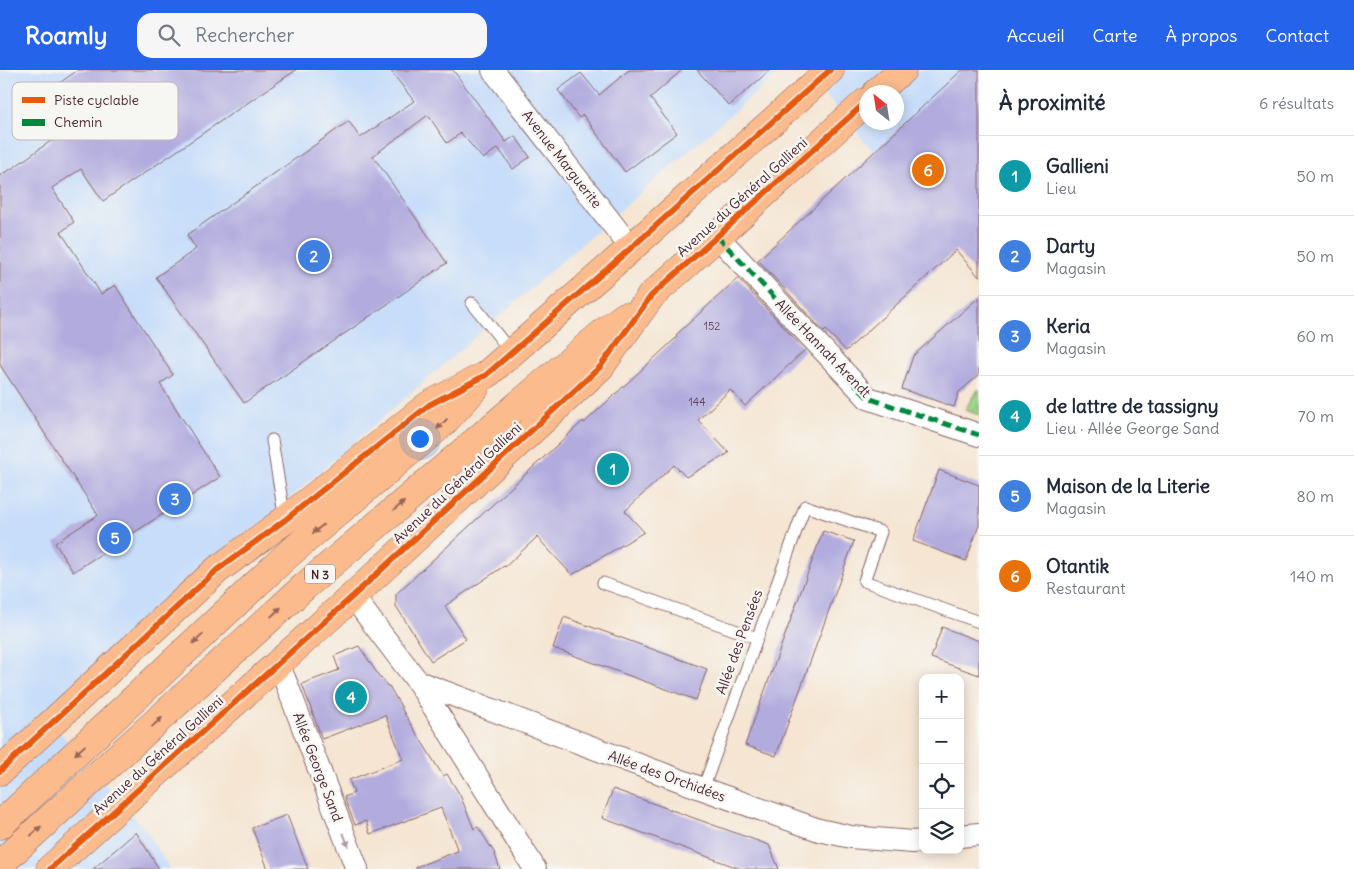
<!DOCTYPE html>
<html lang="fr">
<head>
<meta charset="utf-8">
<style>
	body { margin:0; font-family:Delius,sans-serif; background:#f6f6f7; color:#1f2937 }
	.controls { position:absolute; right:15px; bottom:15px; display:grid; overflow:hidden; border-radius:10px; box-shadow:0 2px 12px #0003 }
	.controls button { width:45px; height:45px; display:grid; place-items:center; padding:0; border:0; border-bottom:1px solid #e0e1e3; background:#fff; color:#1f2937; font:25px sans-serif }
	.compass { position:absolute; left:859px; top:15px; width:45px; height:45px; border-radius:50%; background:#fff; box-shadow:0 2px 12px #0003; rotate:330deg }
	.you { position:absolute; left:419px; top:368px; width:18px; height:18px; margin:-12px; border:4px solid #fff; border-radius:50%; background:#1a73e8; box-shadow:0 0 0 8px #1a73e833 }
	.badge { display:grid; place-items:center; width:32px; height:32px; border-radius:50%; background:#2563eb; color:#fff; font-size:16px; font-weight:700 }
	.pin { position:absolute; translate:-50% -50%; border:2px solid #fff; box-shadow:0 1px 5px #0006 }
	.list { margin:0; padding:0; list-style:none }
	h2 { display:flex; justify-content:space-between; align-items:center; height:65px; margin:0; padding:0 20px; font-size:21px }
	h2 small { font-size:16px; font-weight:400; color:#747a83 }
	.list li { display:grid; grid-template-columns:32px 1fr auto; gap:15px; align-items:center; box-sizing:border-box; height:80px; padding:0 20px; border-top:1px solid #e0e1e3 }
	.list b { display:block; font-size:19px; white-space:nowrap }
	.list p { margin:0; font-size:16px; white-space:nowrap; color:#747a83 }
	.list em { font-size:16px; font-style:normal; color:#747a83 }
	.icon { flex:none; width:28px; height:28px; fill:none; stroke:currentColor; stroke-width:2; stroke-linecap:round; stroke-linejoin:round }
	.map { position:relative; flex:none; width:979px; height:799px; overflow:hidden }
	header { display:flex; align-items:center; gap:30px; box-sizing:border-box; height:70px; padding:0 25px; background:#2563eb; color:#fff }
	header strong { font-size:24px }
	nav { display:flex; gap:28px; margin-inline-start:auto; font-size:18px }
	.search { width:350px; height:45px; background:#f6f6f7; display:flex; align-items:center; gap:12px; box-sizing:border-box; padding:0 18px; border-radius:15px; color:#747a83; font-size:19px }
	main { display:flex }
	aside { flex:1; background:#fff }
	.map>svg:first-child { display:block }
	.built { fill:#c7ddf9; fill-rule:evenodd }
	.garden { fill:url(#garden-furrows); stroke:#747c5c }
	.building { fill:#b2acde }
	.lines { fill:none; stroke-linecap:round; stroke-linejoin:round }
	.lane-casing { stroke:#866465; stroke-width:13 }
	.street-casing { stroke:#866465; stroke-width:24 }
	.primary-casing { stroke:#866465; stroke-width:29 }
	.lane { stroke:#fff; stroke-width:11 }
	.street { stroke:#fff; stroke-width:22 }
	.primary { stroke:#fbbb8d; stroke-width:28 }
	.quiet { stroke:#00873e; stroke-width:5; stroke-dasharray:10 5; stroke-linecap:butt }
	.cycleway-casing { stroke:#f6f6f2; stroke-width:9 }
	.cycleway { stroke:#e8590c; stroke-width:6 }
	.oneway { fill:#9a6557 }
	.oneway2 { fill:#ae9aa0 }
	.labels { text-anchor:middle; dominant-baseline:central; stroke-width:5; stroke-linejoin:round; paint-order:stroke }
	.number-label { font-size:11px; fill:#644258 }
	.shield { fill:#f6f6f2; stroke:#7e6067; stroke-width:1 }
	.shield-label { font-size:12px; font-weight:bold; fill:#4a1f2b }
	.street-label { font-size:14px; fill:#4a1f2b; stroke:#f6f6f2 }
	.key { fill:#f6f6f2; stroke:#c2b6b6; stroke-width:1 }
	.key-label { font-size:14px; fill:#4a1f2b }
</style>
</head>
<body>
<header>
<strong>Roamly</strong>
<div class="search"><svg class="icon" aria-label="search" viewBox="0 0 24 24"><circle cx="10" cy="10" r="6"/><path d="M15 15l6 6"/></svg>Rechercher</div>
<nav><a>Accueil</a><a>Carte</a><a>À propos</a><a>Contact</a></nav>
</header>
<main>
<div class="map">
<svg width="979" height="799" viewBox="0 0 979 799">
	<defs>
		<pattern id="garden-furrows" width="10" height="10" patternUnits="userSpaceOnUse" patternTransform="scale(1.25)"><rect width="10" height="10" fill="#9ed98d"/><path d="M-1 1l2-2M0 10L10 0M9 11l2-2" fill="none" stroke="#8aba7a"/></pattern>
	</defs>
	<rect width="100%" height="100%" fill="#f6f6f2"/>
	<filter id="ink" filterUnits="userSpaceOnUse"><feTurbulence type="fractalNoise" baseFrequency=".02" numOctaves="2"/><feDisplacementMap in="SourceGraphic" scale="10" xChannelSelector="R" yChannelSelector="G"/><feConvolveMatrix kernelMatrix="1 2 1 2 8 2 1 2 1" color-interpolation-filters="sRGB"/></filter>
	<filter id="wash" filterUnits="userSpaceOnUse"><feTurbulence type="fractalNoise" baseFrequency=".0096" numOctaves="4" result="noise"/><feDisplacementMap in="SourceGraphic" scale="20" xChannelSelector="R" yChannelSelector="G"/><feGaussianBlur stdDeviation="1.12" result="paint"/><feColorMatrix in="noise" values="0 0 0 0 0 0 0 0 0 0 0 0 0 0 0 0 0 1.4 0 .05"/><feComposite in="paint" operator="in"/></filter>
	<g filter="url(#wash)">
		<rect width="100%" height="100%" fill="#f5e5d2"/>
		<path class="built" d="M4,0H782L43,643L147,762L170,799H0V4Z
			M804,0H979V206ZM866,22H896V52H866Z"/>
		<path class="garden" d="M979,319V345L965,340L975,323Z"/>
		<g id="blocks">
			<path class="building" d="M78,0H296L103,131L81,99L52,118L74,152L61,162L101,224L115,215L173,305L160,314L220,407L73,502L55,473L98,445L0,295V105L13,98L52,70L42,54L71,34L58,14Z
				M390,0H453L506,72L515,66L530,87L513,99L498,78L483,89L461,63L447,73L428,45L373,86L447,193L244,333L156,207L196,179L187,165L349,51L360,68L414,31Z
				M629,0H682L650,28L677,63L625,102L583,45L579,48L558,20L581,3L599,25Z
				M697,0H770L729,36Z
				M962,0H979V207L956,180L846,281L826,260L824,262L758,190Z
				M738,208L805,280L745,336L730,320L698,350L729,383L686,407L674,395L625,441L644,462L572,505L537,467L505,497L504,496L445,536L466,569L431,591L396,536V524L583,351L584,353L677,267L676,265Z
				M979,227V305L959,322L954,337L902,319L913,286Z
				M939,400L979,415V455L966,491L913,471Z
				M823,461L854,471L776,686L745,675Z
				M564,547L707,599L696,630L553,578Z
				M942,557L979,571V605L931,588Z
				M359,576L381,609L382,608L387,616H389L402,638H401L443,706L447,704L460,725L474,759L478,757L494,782L500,799H416V797L458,781L441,738L370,764L366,751L355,755L344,727L354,723L349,710L403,689L385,645L322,669L302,614L339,600L334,586Z
				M613,719L769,775L779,799H741L602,748Z
				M287,745L308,799H268L252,758Z
				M136,762L159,799H93Z"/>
		</g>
	</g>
	<g filter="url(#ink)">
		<use href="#blocks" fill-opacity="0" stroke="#866465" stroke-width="1"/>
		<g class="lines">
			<g class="lane-casing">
				<path id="lane" d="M472,233L511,282
					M272,370L285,450
					M603,513L757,568
					M703,719L805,436L881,462L864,511L979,552"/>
			</g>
			<g class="street-casing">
				<path id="street" d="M493,0L631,178
					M717,166L868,328L979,365
					M353,526L369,548L418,612L535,799
					M278,594L287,615L357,799
					M418,612L703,719L819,760L851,767L912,772L923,771
					M960,766L979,764"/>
			</g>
			<g class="primary-casing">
				<path id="primary" d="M877,22L902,0
					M0,701L217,500L285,450L429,335L486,305L631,178L830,0
					M0,755L285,487L442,354L475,318
					M0,794L304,517L604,262L625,246
					M50,799L353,526L600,297L651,226L866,32"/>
			</g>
			<use href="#lane" class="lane"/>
			<use href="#street" class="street"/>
			<use href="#primary" class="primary"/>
			<path class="quiet" d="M717,166L868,328L979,365"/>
			<g class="cycleway-casing">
				<path id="cycleway" d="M0,701L217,500L285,450L429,335L486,305L631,178L830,0
					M50,799L353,526L600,297L651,226L866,32"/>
			</g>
			<use href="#cycleway" class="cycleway"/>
		</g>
		<defs><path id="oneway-solid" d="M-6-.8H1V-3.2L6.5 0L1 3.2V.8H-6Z" transform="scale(1.25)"/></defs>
		<g class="oneway">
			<use href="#oneway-solid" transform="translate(442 354) rotate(136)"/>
			<use href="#oneway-solid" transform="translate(399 436) rotate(-40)"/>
			<use href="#oneway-solid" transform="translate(318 459) rotate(140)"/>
			<use href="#oneway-solid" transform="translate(276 542) rotate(-43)"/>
			<use href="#oneway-solid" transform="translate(198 569) rotate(137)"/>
			<use href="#oneway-solid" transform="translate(157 652) rotate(-43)"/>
			<use href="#oneway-solid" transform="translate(80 680) rotate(137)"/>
			<use href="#oneway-solid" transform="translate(36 761) rotate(-42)"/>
		</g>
		<use class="oneway2" href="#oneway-solid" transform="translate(346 770) rotate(69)"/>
	</g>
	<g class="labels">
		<g class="number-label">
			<text x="712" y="256">152</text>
			<text x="697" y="332">144</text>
		</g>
		<rect class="shield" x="305" y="494.5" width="30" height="19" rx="4"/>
		<g class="shield-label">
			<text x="320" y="504">N 3</text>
		</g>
		<g class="street-label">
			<text transform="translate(562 89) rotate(52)">Avenue Marguerite</text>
			<text transform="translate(742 127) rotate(-42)">Avenue du Général Gallieni</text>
			<text transform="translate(823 278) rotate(46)">Allée Hannah Arendt</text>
			<text transform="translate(457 413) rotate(-43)">Avenue du Général Gallieni</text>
			<text transform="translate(739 572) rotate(-70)">Allée des Pensées</text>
			<text transform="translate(158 685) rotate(-42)">Avenue du Général Gallieni</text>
			<text transform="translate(318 697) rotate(69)">Allée George Sand</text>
			<text transform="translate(667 706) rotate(20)">Allée des Orchidées</text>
		</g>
	</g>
	<rect x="12" y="12" width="166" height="58" rx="8" class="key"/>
	<rect x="22" y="27" width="23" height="6" fill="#e8590c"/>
	<rect x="22" y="49" width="23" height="7" fill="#00873e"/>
	<g class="key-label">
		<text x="54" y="35">Piste cyclable</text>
		<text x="54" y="57">Chemin</text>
	</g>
</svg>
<div class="controls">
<button>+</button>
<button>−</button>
<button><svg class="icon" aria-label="locate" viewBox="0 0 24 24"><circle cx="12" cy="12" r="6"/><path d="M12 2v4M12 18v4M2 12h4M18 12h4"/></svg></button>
<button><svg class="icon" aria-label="layers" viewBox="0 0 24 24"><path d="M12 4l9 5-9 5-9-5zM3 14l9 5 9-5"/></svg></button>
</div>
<svg class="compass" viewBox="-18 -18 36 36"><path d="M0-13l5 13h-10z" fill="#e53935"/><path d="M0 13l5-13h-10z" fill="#747a83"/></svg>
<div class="you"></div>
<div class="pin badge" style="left:613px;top:399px;background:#0f9aa8">1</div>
<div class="pin badge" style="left:314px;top:186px;background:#3f7fe0">2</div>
<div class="pin badge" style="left:175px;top:429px;background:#3f7fe0">3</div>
<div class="pin badge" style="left:351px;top:627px;background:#0f9aa8">4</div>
<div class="pin badge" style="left:115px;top:468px;background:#3f7fe0">5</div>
<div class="pin badge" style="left:928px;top:100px;background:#e8710a">6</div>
</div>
<aside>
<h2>À proximité<small>6 résultats</small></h2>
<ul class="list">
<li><span class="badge" style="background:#0f9aa8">1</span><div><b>Gallieni</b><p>Lieu</p></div><em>50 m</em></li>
<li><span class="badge" style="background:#3f7fe0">2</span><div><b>Darty</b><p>Magasin</p></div><em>50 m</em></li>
<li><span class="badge" style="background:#3f7fe0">3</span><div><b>Keria</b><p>Magasin</p></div><em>60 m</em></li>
<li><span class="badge" style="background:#0f9aa8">4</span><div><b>de lattre de tassigny</b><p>Lieu · Allée George Sand</p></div><em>70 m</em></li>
<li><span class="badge" style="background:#3f7fe0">5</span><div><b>Maison de la Literie</b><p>Magasin</p></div><em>80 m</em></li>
<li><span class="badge" style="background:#e8710a">6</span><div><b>Otantik</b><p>Restaurant</p></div><em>140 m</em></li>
</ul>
</aside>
</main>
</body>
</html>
